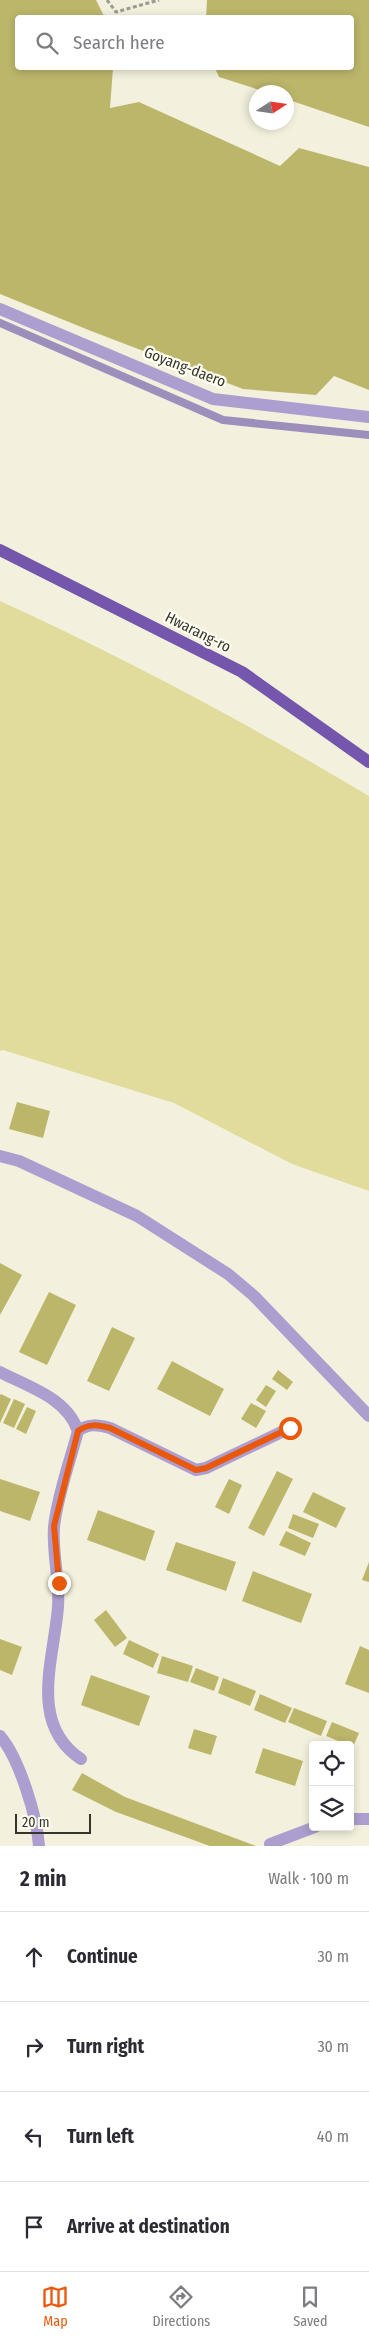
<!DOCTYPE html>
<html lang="en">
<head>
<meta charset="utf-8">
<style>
	body { margin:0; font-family:"Fira Sans Condensed",sans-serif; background:#f2f2f3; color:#2b2b33 }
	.controls { position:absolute; right:15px; bottom:15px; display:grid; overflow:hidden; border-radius:5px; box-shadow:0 2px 8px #0003 }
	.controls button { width:45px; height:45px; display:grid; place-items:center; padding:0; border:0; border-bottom:1px solid #e1e1e2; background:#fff; color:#2b2b33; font:25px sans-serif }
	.compass { position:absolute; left:249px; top:85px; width:45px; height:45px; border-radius:50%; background:#fff; box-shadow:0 2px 8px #0003; rotate:78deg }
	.scale { position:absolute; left:15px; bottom:12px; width:76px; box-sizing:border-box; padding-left:5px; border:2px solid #35342d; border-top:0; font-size:14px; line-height:18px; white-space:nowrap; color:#35342d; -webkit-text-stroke:4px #fffef2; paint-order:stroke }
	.stop { position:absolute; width:15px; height:15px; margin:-11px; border:4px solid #ea580c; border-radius:50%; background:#fff }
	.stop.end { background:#ea580c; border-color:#fff; box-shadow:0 1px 5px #0008 }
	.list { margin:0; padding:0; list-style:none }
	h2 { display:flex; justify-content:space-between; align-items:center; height:65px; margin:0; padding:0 20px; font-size:21px }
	h2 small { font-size:16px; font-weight:400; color:#7c7c81 }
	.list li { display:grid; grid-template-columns:32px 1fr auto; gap:15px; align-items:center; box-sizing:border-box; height:90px; padding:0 20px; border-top:1px solid #e1e1e2 }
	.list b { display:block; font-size:19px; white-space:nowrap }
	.list em { font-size:16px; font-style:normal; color:#7c7c81 }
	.icon { flex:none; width:28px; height:28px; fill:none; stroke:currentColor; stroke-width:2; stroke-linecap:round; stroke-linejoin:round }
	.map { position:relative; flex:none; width:369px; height:1846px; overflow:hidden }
	.search { position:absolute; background:#fff; box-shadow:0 2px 8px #0003; left:15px; right:15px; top:15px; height:55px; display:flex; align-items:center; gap:12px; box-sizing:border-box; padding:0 18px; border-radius:5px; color:#7c7c81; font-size:19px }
	.sheet { height:425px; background:#fff }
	nav { display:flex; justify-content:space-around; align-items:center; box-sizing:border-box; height:70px; border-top:1px solid #e1e1e2; background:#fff; font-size:14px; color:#7c7c81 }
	nav a { display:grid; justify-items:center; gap:2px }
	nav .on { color:#ea580c }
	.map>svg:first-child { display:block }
	.green { fill:#e1dc9c }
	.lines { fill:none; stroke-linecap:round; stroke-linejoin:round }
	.stream { stroke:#9d8ebc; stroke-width:8 }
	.building { fill:#bcb66b }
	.path { stroke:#9c9b8d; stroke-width:3; stroke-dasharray:4 2.5; stroke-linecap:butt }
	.minor { stroke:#ac9ece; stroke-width:12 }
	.major { stroke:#7456ac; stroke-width:12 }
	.route { stroke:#ea580c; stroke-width:6 }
	.labels { text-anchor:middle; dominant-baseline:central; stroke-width:4.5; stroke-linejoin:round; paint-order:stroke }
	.street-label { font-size:15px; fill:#35342d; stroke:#fffef2 }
</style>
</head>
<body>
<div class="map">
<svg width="369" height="1846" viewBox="0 0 369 1846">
	<rect width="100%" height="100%" fill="#f3f1dd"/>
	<path class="green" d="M0,601C127,659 250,725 369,796V1191L292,1164L174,1103L3,1050L0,1051Z"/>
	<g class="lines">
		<path class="stream" d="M0,323L223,420L369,435"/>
	</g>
	<path class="building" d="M0,0H96L105,18H18V68H113L110,108L139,102L280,166L299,148L369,167V390L334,376L316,395L243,389L91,331L0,294Z
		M207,0H369V127L286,99V92H266L219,77L215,68H352V18H206Z
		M17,1102L50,1111L43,1138L9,1129Z
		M0,1263L22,1275L0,1315Z
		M49,1292L76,1305L47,1365L19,1352Z
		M112,1327L135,1338L109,1391L87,1381Z
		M172,1361L224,1389L210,1416L157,1389Z
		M278,1370L293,1382L287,1390L272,1379Z
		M266,1385L276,1391L266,1407L256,1400Z
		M1,1394L11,1399L0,1423V1395Z
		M14,1399L25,1404L14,1428L3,1423Z
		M251,1403L266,1411L256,1428L241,1419Z
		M27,1407L36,1411L26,1434L16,1429Z
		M277,1471L293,1479L264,1536L248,1528Z
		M0,1479L40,1492L30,1521L0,1511Z
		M229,1479L242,1485L229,1514L215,1507Z
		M313,1492L346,1508L336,1528L303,1512Z
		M98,1510L155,1531L145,1561L87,1540Z
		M293,1514L319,1524L313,1538L288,1528Z
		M286,1531L311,1543L305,1556L279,1545Z
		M176,1542L236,1562L226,1591L166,1570Z
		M369,1562V1582L362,1580Z
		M253,1571L312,1594L301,1623L242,1601Z
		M106,1610L127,1638L115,1647L94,1620Z
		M0,1639L22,1647L12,1675L0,1670Z
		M129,1640L159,1654L153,1668L123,1654Z
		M360,1646L369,1650V1693L345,1684Z
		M162,1656L193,1666L188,1682L157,1673Z
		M196,1668L219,1677L214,1691L190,1682Z
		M91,1675L150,1696L139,1726L81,1705Z
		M223,1678L256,1691L250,1706L218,1693Z
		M260,1694L292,1708L285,1723L254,1710Z
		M294,1708L327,1721L321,1736L288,1722Z
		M332,1722L359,1733L353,1747L326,1736Z
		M194,1729L217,1736L211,1755L188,1748Z
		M263,1748L303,1761L295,1786L255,1773Z
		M82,1773L125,1797L256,1846H210L116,1812L72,1790Z"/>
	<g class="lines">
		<path class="path" d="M107,0L116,12L159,0"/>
		<path class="minor" d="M0,309L213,399L369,417
			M0,1156L19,1161L137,1216L228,1274L254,1296L369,1416
			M0,1372C29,1387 67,1398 78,1431C70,1461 57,1497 54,1527C52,1554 60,1580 58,1607C54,1659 28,1724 81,1759
			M78,1431C89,1423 98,1425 110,1428L196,1470L206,1468L290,1428
			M0,1736C19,1758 37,1816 39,1846
			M350,1819H369
			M270,1844L315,1827"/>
		<path class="major" d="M0,550L242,672L369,762"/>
	</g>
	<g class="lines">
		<path class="route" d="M59,1583L54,1526L78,1431C89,1423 98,1425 110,1428L196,1470L206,1468L290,1428"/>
	</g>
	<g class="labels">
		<g class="street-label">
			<text transform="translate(185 367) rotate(21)">Goyang-daero</text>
			<text transform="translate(198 632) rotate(27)">Hwarang-ro</text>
		</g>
	</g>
</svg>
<div class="controls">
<button><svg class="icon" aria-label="locate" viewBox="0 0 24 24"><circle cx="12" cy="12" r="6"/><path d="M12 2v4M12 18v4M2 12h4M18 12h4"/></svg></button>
<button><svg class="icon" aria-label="layers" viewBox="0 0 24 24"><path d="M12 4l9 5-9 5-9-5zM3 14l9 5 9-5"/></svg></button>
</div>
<svg class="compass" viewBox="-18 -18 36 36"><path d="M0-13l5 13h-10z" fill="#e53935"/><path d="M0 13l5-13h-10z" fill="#7c7c81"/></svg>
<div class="scale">20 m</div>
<div class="stop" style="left:290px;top:1428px"></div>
<div class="stop end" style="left:59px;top:1583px"></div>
<div class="search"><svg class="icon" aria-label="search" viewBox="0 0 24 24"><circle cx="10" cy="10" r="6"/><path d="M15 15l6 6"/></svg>Search here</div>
</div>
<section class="sheet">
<h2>2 min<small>Walk · 100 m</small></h2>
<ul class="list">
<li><svg class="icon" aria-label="ahead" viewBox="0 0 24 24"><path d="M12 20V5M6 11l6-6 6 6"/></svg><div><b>Continue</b></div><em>30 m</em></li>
<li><svg class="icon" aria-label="right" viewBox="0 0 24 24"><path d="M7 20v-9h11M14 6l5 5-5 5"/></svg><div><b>Turn right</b></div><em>30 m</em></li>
<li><svg class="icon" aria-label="left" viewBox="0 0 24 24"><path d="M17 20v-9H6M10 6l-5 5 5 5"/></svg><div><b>Turn left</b></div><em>40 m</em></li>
<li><svg class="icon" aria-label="arrive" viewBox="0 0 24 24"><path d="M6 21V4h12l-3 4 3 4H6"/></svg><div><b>Arrive at destination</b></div></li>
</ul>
</section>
<nav>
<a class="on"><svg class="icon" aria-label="map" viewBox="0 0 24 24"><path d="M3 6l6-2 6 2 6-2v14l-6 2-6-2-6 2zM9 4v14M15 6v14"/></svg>Map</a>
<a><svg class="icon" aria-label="directions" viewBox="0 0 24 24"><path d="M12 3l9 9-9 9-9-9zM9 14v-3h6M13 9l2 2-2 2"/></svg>Directions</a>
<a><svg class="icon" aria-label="saved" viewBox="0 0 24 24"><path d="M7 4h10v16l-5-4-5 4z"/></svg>Saved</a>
</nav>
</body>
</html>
